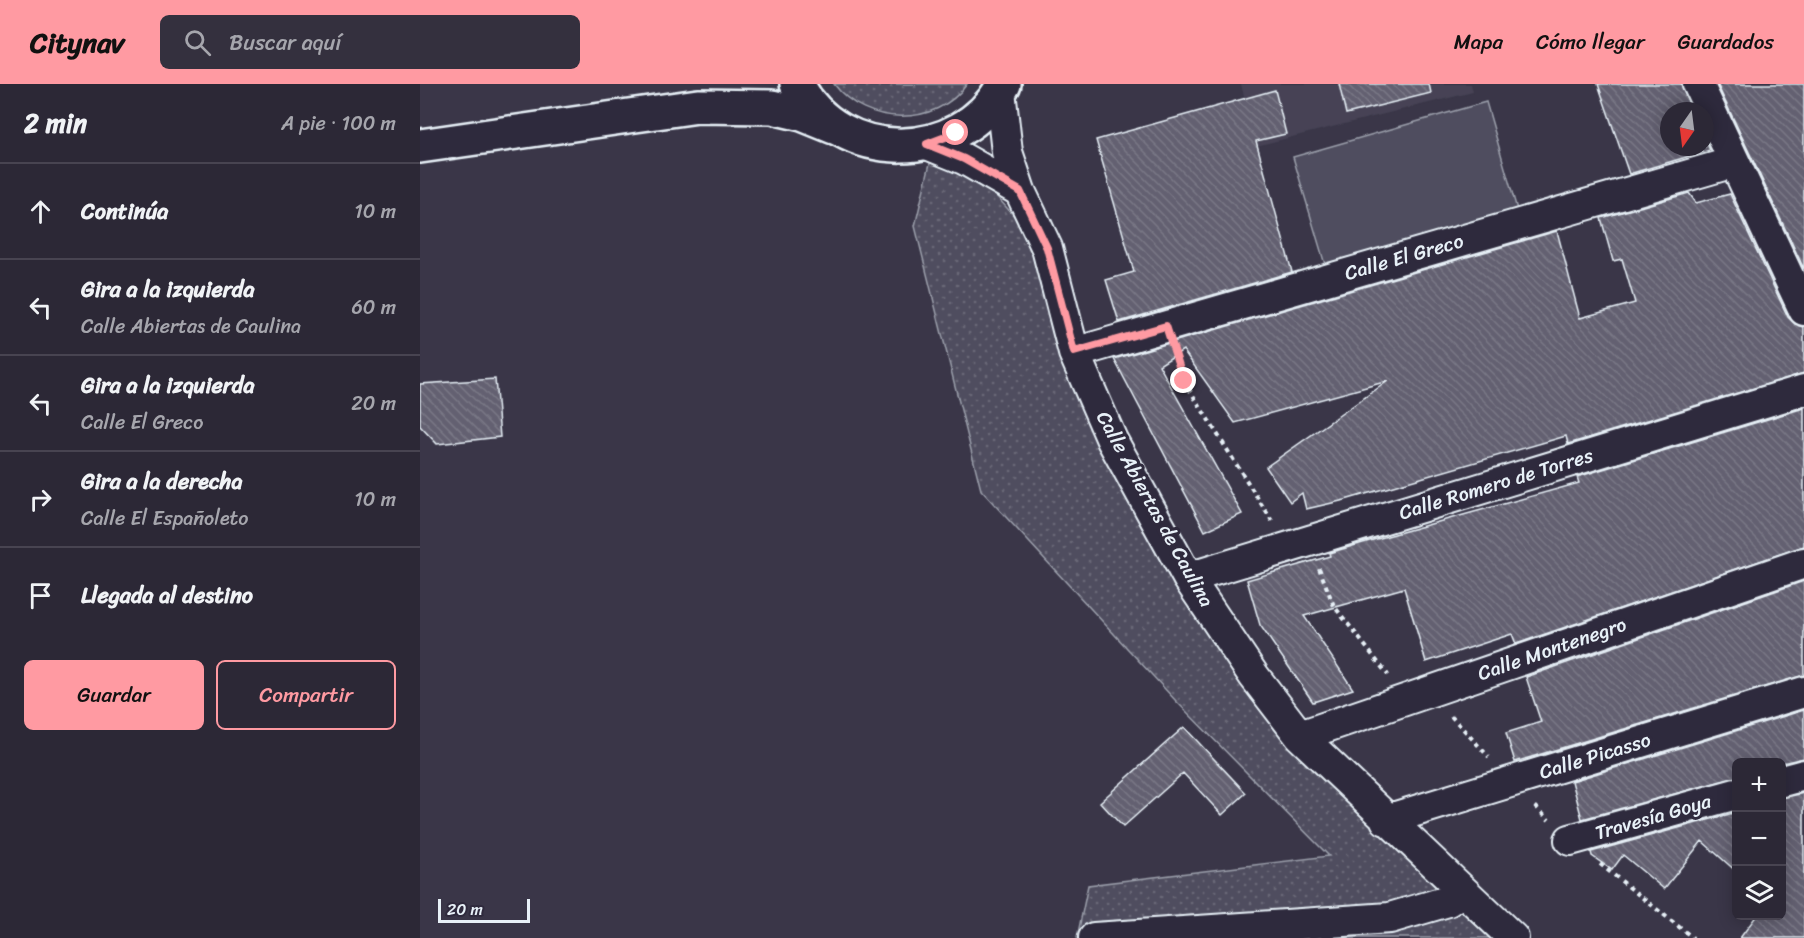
<!DOCTYPE html>
<html lang="es">
<head>
<meta charset="utf-8">
<style>
	body { margin:0; font-family:Sriracha,sans-serif; background:#34303e; color:#f1f3f6 }
	.controls { position:absolute; right:18px; bottom:18px; display:grid; overflow:hidden; border-radius:9px; box-shadow:0 3px 15px #0003 }
	.controls button { width:54px; height:54px; display:grid; place-items:center; padding:0; border:0; border-bottom:2px solid #484451; background:#2c2836; color:#f1f3f6; font:30px sans-serif }
	.compass { position:absolute; left:1240px; top:18px; width:54px; height:54px; border-radius:50%; background:#2c2836; box-shadow:0 3px 15px #0003; rotate:194deg }
	.scale { position:absolute; left:18px; bottom:15px; width:92px; box-sizing:border-box; padding-left:6px; border:3px solid #e8f1f8; border-top:0; font-size:16px; line-height:21px; white-space:nowrap; color:#e8f1f8; -webkit-text-stroke:4px #2f2a3d; paint-order:stroke }
	.stop { position:absolute; width:18px; height:18px; margin:-14px; border:4px solid #ff9aa2; border-radius:50%; background:#fff }
	.stop.end { background:#ff9aa2; border-color:#fff; box-shadow:0 2px 6px #0008 }
	.list { margin:0; padding:0; list-style:none }
	h2 { display:flex; justify-content:space-between; align-items:center; height:78px; margin:0; padding:0 24px; font-size:26px }
	h2 small { font-size:20px; font-weight:400; color:#a6a6ad }
	.list li { display:grid; grid-template-columns:39px 1fr auto; gap:18px; align-items:center; box-sizing:border-box; height:96px; padding:0 24px; border-top:2px solid #484451 }
	.list b { display:block; font-size:22px; white-space:nowrap }
	.list p { margin:0; font-size:20px; white-space:nowrap; color:#a6a6ad }
	.list em { font-size:20px; font-style:normal; color:#a6a6ad }
	.actions { display:flex; gap:12px; padding:18px 24px }
	.actions a { flex:1; padding:14px 0; border:2px solid #ff9aa2; border-radius:9px; text-align:center; font-size:21px; color:#ff9aa2 }
	.actions .main { background:#ff9aa2; color:#111 }
	.icon { flex:none; width:33px; height:33px; fill:none; stroke:currentColor; stroke-width:2; stroke-linecap:round; stroke-linejoin:round }
	.map { position:relative; flex:none; width:1384px; height:854px; overflow:hidden }
	header { display:flex; align-items:center; gap:36px; box-sizing:border-box; height:84px; padding:0 30px; background:#ff9aa2; color:#111 }
	header strong { font-size:28px }
	nav { display:flex; gap:33px; margin-inline-start:auto; font-size:21px }
	.search { width:420px; height:54px; background:#34303e; display:flex; align-items:center; gap:15px; box-sizing:border-box; padding:0 21px; border-radius:9px; color:#a6a6ad; font-size:22px }
	main { display:flex }
	aside { flex:1; background:#2c2836 }
	.map>svg:first-child { display:block }
	.built { fill:#464354 }
	.grass { fill:url(#grass-dots); stroke:#9ca0ac; stroke-width:1.5 }
	.green { fill:#504e5f; stroke:#9ca0ac; stroke-width:1.5 }
	.building { fill:url(#building-back-hatch); stroke:#e8f1f8; stroke-width:1.5 }
	.lines { fill:none; stroke-linecap:round; stroke-linejoin:round }
	.street-casing { stroke:#e8f1f8; stroke-width:34 }
	.secondary-casing { stroke:#e8f1f8; stroke-width:38 }
	.primary-casing { stroke:#e8f1f8; stroke-width:38 }
	.path { stroke:#e8f1f8; stroke-width:4; stroke-dasharray:4.5 4.5; stroke-linecap:butt }
	.street { stroke:#2f2a3d; stroke-width:30 }
	.secondary { stroke:#2f2a3d; stroke-width:33 }
	.primary { stroke:#2f2a3d; stroke-width:33 }
	.route { stroke:#ff9aa2; stroke-width:8 }
	.labels { text-anchor:middle; dominant-baseline:central; stroke-width:6; stroke-linejoin:round; paint-order:stroke }
	.street-label { font-size:20px; fill:#e8f1f8; stroke:#2f2a3d }
</style>
</head>
<body>
<header>
<strong>Citynav</strong>
<div class="search"><svg class="icon" aria-label="search" viewBox="0 0 24 24"><circle cx="10" cy="10" r="6"/><path d="M15 15l6 6"/></svg>Buscar aquí</div>
<nav><a>Mapa</a><a>Cómo llegar</a><a>Guardados</a></nav>
</header>
<main>
<aside>
<h2>2 min<small>A pie · 100 m</small></h2>
<ul class="list">
<li><svg class="icon" aria-label="ahead" viewBox="0 0 24 24"><path d="M12 20V5M6 11l6-6 6 6"/></svg><div><b>Continúa</b></div><em>10 m</em></li>
<li><svg class="icon" aria-label="left" viewBox="0 0 24 24"><path d="M17 20v-9H6M10 6l-5 5 5 5"/></svg><div><b>Gira a la izquierda</b><p>Calle Abiertas de Caulina</p></div><em>60 m</em></li>
<li><svg class="icon" aria-label="left" viewBox="0 0 24 24"><path d="M17 20v-9H6M10 6l-5 5 5 5"/></svg><div><b>Gira a la izquierda</b><p>Calle El Greco</p></div><em>20 m</em></li>
<li><svg class="icon" aria-label="right" viewBox="0 0 24 24"><path d="M7 20v-9h11M14 6l5 5-5 5"/></svg><div><b>Gira a la derecha</b><p>Calle El Españoleto</p></div><em>10 m</em></li>
<li><svg class="icon" aria-label="arrive" viewBox="0 0 24 24"><path d="M6 21V4h12l-3 4 3 4H6"/></svg><div><b>Llegada al destino</b></div></li>
</ul>
<div class="actions"><a class="main">Guardar</a><a>Compartir</a></div>
</aside>
<div class="map">
<svg width="1384" height="854" viewBox="0 0 1384 854">
	<defs>
		<pattern id="grass-dots" width="8" height="8" patternUnits="userSpaceOnUse" patternTransform="scale(1.5)"><rect width="8" height="8" fill="#504e5f"/><path d="M2 2h.1M6 6h.1" fill="none" stroke="#696877" stroke-width="1.8" stroke-linecap="round"/></pattern>
		<pattern id="building-back-hatch" width="6" height="6" patternUnits="userSpaceOnUse" patternTransform="scale(1.5)"><rect width="6" height="6" fill="#636171"/><path d="M-1 5l2 2M0 0l6 6M5-1l2 2" fill="none" stroke="#797886"/></pattern>
	</defs>
	<rect width="100%" height="100%" fill="#3a3648"/>
	<filter id="ink" filterUnits="userSpaceOnUse"><feTurbulence type="fractalNoise" baseFrequency=".0167" numOctaves="2"/><feDisplacementMap in="SourceGraphic" scale="12" xChannelSelector="R" yChannelSelector="G"/><feConvolveMatrix kernelMatrix="1 2 1 2 8 2 1 2 1" color-interpolation-filters="sRGB"/></filter>
	<g filter="url(#ink)">
		<path class="built" d="M821,0H1051L1053,8L836,62Z"/>
		<path class="grass" d="M414,0H547C516,44 445,42 414,0Z
			M511,75L560,94L621,162L649,276L699,403L848,622L1088,854H657L668,801L909,772L756,617L561,406L495,142Z"/>
		<path class="green" d="M1066,18L1098,129L906,184L873,73Z"/>
		<path class="building" d="M919,0H1009L1011,9L926,30Z
			M1178,0H1261L1272,27H1249V63H1285V56L1290,66L1209,90Z
			M1297,0H1384V185Z
			M855,6L866,50L836,57L872,188L699,238L686,196L714,188L676,56Z
			M1269,109L1276,119L1310,110L1368,233L1375,240L1384,243V289L1148,360L1146,352L925,416L886,425L882,409L870,418L846,383L968,297L815,339L763,266L739,281L822,430L785,447L694,275L1137,147L1160,234L1215,219L1202,175L1193,177L1181,134Z
			M75,295L80,353L17,360L0,342V300Z
			M1384,324V462L1096,560L1092,550L1006,578L984,504L884,532L933,605L893,618L840,541L827,496L910,472L909,469L953,456L1159,399L1157,393Z
			M1384,497V591L1095,678L1086,649L1121,638L1106,593Z
			M1384,626V674L1362,679L1317,678V693L1162,735L1152,697Z
			M764,643L826,709L802,731L763,689L703,743L680,718Z
			M1384,709V854H1320L1337,831H1362V714Z
			M1317,728V788L1282,757L1244,805L1203,771L1192,786L1172,772L1171,768Z"/>
		<g class="lines">
			<g class="street-casing">
				<path id="street" d="M1278,0L1384,226
					M580,7L587,68L600,107L627,164L654,269L692,356L768,494L834,592L880,652L1093,854
					M507,60L544,75L600,107
					M654,269L1314,78
					M768,494L1384,306
					M880,652L1384,479
					M1362,697L1384,691
					M966,736L1384,608
					M1150,756L1316,710
					M674,854L970,834L1028,817L1042,807"/>
			</g>
			<g class="secondary-casing">
				<path id="secondary" d="M0,62L278,22L352,23L382,30L414,43"/>
			</g>
			<g class="primary-casing">
				<path id="primary" d="M377,0C419,82 541,81 584,0"/>
			</g>
			<path class="path" d="M755,271L764,297L852,437
				M899,484L914,522L968,591
				M1031,632L1069,673
				M1115,722L1129,736
				M1180,780L1273,854"/>
			<use href="#street" class="street"/>
			<use href="#secondary" class="secondary"/>
			<use href="#primary" class="primary"/>
		</g>
	</g>
	<g class="lines" filter="url(#ink)">
		<path class="route" d="M536,49L507,60L544,75L600,107L627,164L654,268L746,242L764,297"/>
	</g>
	<g class="labels">
		<g class="street-label">
			<text transform="translate(984 173) rotate(-16)">Calle El Greco</text>
			<text transform="translate(1076 400) rotate(-17)">Calle Romero de Torres</text>
			<text transform="translate(735 425) rotate(61)">Calle Abiertas de Caulina</text>
			<text transform="translate(1132 565) rotate(-19)">Calle Montenegro</text>
			<text transform="translate(1175 672) rotate(-17)">Calle Picasso</text>
			<text transform="translate(1233 733) rotate(-16)">Travesía Goya</text>
		</g>
	</g>
</svg>
<div class="controls">
<button>+</button>
<button>−</button>
<button><svg class="icon" aria-label="layers" viewBox="0 0 24 24"><path d="M12 4l9 5-9 5-9-5zM3 14l9 5 9-5"/></svg></button>
</div>
<svg class="compass" viewBox="-18 -18 36 36"><path d="M0-13l5 13h-10z" fill="#e53935"/><path d="M0 13l5-13h-10z" fill="#a6a6ad"/></svg>
<div class="scale">20 m</div>
<div class="stop" style="left:536px;top:49px"></div>
<div class="stop end" style="left:764px;top:297px"></div>
</div>
</main>
</body>
</html>
